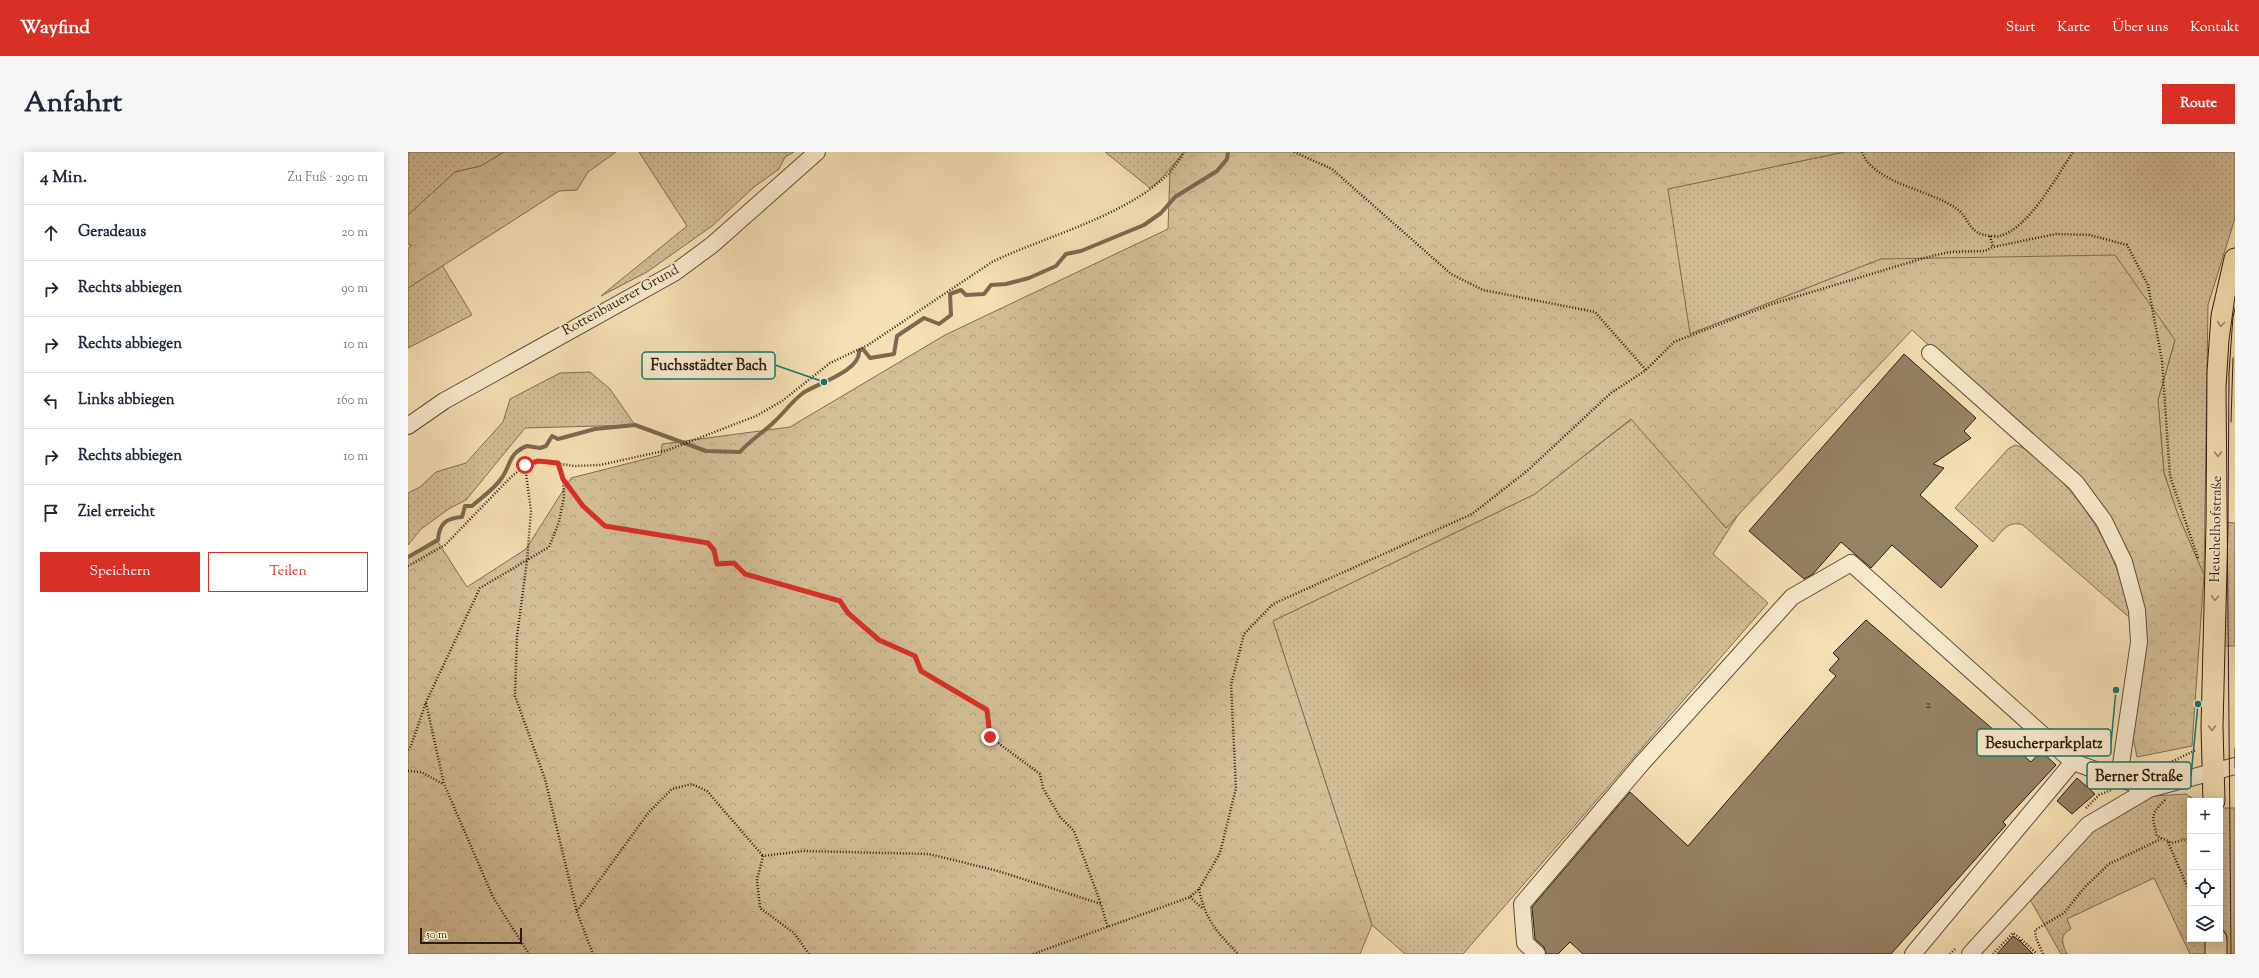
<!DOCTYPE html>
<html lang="de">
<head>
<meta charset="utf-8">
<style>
	body { margin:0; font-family:"Sorts Mill Goudy",serif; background:#f6f6f7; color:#1f2937 }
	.controls { position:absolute; right:12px; bottom:12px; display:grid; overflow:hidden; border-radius:0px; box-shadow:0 2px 10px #0003 }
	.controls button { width:36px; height:36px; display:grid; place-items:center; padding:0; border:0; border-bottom:1px solid #e0e1e3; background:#fff; color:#1f2937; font:20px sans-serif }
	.scale { position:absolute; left:12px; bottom:10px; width:102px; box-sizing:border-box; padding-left:4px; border:2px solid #2d1c10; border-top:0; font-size:11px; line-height:14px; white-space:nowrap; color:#2d1c10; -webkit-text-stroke:3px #f8ebce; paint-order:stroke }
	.stop { position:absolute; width:12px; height:12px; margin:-9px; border:3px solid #d93025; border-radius:50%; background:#fff }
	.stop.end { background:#d93025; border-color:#fff; box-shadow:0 1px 4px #0008 }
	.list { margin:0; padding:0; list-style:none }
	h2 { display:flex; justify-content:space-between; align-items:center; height:52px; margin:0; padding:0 16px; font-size:17px }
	h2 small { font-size:13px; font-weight:400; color:#747a83 }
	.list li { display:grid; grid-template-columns:26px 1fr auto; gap:12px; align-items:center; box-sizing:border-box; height:56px; padding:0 16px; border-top:1px solid #e0e1e3 }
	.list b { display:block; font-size:15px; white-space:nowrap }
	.list em { font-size:13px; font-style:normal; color:#747a83 }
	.actions { display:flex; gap:8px; padding:12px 16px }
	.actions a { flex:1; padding:9px 0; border:1px solid #d93025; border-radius:0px; text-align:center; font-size:14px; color:#d93025 }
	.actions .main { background:#d93025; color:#fff }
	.icon { flex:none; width:22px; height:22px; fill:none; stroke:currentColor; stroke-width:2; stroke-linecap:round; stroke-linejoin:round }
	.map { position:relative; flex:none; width:1827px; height:802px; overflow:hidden; border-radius:0px }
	header { display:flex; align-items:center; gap:24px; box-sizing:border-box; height:56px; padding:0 20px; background:#d93025; color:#fff }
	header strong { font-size:19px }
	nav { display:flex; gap:22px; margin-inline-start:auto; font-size:14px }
	.intro { display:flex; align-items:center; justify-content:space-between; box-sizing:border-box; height:96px; padding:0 24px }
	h1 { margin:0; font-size:28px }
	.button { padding:10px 18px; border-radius:0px; background:#d93025; color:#fff; font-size:14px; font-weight:700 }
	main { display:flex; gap:24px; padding:0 24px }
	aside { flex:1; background:#fff; border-radius:0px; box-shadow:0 2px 10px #0003 }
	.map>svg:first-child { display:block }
	.grass { fill:url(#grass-dots); stroke:#806e54 }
	.forest { fill:url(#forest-crowns); stroke:#806e54 }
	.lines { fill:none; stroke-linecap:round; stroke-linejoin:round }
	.stream { stroke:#7c6951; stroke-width:4 }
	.building { fill:#958265; stroke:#2d1c10 }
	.minor-casing { stroke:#5f4d39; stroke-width:18 }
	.major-casing { stroke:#2d1c10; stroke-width:23 }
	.path { stroke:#2d1c10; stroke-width:2.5; stroke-dasharray:1 2; stroke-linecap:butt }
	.minor { stroke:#f8ebce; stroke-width:16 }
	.major { stroke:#f5e0b3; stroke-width:21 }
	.tram { stroke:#2d1c10; stroke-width:1 }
	.oneway { stroke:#9b886a }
	.route { stroke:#d93025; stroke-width:5 }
	.labels { text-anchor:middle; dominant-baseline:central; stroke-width:3; stroke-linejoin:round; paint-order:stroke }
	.number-label { font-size:12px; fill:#473625 }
	.street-label { font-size:14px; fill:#2d1c10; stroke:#f8ebce }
	.leader { fill:none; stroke:#0f766e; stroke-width:1.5 }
	.callout-dot { fill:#0f766e; stroke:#f8ebce; stroke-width:1.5 }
	.callout { fill:#f8ebce; stroke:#0f766e; stroke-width:1.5 }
	.callout-label { font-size:15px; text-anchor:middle; font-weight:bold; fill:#2d1c10 }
</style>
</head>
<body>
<header>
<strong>Wayfind</strong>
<nav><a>Start</a><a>Karte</a><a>Über uns</a><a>Kontakt</a></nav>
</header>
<div class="intro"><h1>Anfahrt</h1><a class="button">Route</a></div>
<main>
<aside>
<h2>4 Min.<small>Zu Fuß · 290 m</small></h2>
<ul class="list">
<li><svg class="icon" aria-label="ahead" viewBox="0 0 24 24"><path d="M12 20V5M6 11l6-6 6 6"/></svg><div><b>Geradeaus</b></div><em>20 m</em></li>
<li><svg class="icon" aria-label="right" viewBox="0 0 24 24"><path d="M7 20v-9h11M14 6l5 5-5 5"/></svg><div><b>Rechts abbiegen</b></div><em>90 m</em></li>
<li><svg class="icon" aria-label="right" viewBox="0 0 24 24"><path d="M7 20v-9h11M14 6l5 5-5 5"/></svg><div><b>Rechts abbiegen</b></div><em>10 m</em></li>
<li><svg class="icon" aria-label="left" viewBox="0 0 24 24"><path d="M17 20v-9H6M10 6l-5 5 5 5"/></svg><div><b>Links abbiegen</b></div><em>160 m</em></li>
<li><svg class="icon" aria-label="right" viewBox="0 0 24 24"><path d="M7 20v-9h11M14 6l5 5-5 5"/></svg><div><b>Rechts abbiegen</b></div><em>10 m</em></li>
<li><svg class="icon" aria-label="arrive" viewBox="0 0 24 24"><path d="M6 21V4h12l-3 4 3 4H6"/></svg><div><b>Ziel erreicht</b></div></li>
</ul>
<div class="actions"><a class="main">Speichern</a><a>Teilen</a></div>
</aside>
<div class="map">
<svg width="1827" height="802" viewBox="0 0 1827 802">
	<defs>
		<pattern id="grass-dots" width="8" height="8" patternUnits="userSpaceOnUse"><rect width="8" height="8" fill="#d3bf97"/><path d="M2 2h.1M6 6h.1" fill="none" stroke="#b5a481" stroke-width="1.8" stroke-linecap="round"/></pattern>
		<pattern id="forest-crowns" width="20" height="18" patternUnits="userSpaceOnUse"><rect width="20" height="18" fill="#d3bf97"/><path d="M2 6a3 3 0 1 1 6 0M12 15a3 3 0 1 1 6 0" fill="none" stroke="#b5a481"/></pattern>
	</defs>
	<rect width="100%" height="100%" fill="#f5e0b3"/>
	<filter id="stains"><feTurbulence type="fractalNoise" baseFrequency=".005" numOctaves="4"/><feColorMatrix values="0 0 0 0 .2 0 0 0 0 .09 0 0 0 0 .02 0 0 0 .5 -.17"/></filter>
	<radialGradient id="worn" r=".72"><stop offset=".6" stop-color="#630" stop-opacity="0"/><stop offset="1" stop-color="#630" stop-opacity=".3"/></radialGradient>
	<path class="grass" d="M0,0H96L73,14L47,20L0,63Z
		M231,0H386L377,5L371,17L346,35L304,74L239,120L193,144L279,74Z
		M697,0H776L751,29L742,36Z
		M1436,0H1827V66L1800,153L1796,423L1770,363L1756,321L1750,248L1767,188L1473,107L1282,182L1259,37Z
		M34,113L64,163L0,196V136Z
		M182,220L202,237L227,273L117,276L58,348L42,356L13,377L0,393V341L12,335L28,320L58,311L95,270L102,247L152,221Z
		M1224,267L1318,376L1332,360L1305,402L1360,451L1055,802H997L964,773L865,469L1127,342Z
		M1607,293C1622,297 1630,307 1641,317C1684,357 1712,408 1722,466L1615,373C1600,368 1594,379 1585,390L1547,356L1600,297Z
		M1816,370L1827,371V494H1811Z
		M1778,642L1789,649H1782V787H1800V802H1782L1746,726L1659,767L1663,777C1651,783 1654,791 1659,802H1653L1620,744L1683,677L1745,644Z
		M1814,656H1827V802H1815Z"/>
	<path class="forest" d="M96,0H208L180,20L169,38L151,39L0,136V97L3,93L0,92V63L47,20L73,14Z
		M776,0H1436L1260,37L1282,182L1473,107L1707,103L1767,188L1750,248L1756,321L1770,363L1796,423L1784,594L1729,605L1724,580L1733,453L1676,333L1504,178L1318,376L1223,267L1127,342L865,469L964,773L952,802H0V404L28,387L59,435L118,397L163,326L253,303L254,292L382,275L537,183L760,77L762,18Z"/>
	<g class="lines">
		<path class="stream" d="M0,405L30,388C31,371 39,366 54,365L57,354H64C73,346 86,337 93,327C103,314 100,301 119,294L132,296L138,294L144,284L150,287L187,277L227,273L298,299L332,300C342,288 355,281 366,270C376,261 384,249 395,241C408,232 453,219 451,199L455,197L462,206L486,202L489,184L516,166L531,172L543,163L542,142L553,138L558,143L576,142L583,133L598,132L621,126L648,114L658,102L673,99L736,73L753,61L767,45L809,19L819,7L820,0"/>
	</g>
	<path class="building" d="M1496,202L1568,266L1556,279L1563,286L1525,312L1536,316L1512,343L1570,394L1533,436L1484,393L1463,416L1433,390L1405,422L1396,427L1341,379Z
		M1458,468L1623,610L1633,599L1648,613L1595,670L1598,673L1483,802H1175L1162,790L1150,802H1138L1136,795L1127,787L1124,755L1222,640L1280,694L1428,524L1421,518L1431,507L1425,501Z
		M1669,626L1687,642L1664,662L1649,649Z
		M1605,784L1612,789L1625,802H1589Z"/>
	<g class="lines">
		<g class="minor-casing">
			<path id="minor" d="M1522,201L1668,331L1696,369L1716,410L1729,458L1731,490L1711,626
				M0,274L36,249L266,121L304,93L409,0
				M1129,802L1117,791L1114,752L1235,610L1384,445L1443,411L1665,610L1741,637
				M1505,802L1665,610
				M1562,802L1680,673L1741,637L1827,614"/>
		</g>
		<g class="major-casing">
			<path id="major" d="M1806,649L1804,575L1809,374L1810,220L1814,164L1827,107
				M1808,802V787"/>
		</g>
		<path class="path" d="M886,0L924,17L1043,122L1075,138L1187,160L1238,218
			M1454,0C1466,32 1524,38 1549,57C1563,67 1559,82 1583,84C1585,84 1589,85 1592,84C1621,76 1649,24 1665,0
			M1582,84L1585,95
			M150,311L155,327L175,354L197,374L300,391L306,398L309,412L326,411L337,422L431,449L441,461L471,488L507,504L513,519L579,558L582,585L632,622L635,636L652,665L666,679L693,752
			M117,314L123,359L119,409L109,484L107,544L137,627L169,760L185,802
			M0,414L37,393L101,327L117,313L130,309L167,314L192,313L260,298L348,264L374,249L422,211L460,193L584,110C638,83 748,57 776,0
			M18,551L36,632L85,745L121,802
			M0,598L3,594L18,550L72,436L141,395L151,370L156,345L155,327
			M0,619L13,620L35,632
			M1740,621L1788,598
			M1757,648C1742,663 1744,664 1749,684L1764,691L1782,686
			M1678,656L1691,643L1703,638
			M1760,690L1782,741
			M791,737C797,768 809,780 830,802
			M782,745L794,756
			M169,759L241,660L264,637L284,632L299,639L355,704
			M1612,789L1613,787L1629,802
			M401,802L386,781L352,756L349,728L355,704L395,699L521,702L590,719L693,752L700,776
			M625,802L782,745L791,737L812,701L828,636L823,533L836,482L865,452L1064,362L1119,319L1203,241L1238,218L1266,190L1364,152L1516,106L1541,100L1577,99L1585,95L1648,82L1682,83L1719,93L1740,133L1754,209L1762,324L1790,406
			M1542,802L1548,796
			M1585,802L1605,781L1613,787
			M1635,802L1628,786L1627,778L1656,761L1677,735L1701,712L1753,687"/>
		<use href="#minor" class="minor"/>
		<use href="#major" class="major"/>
		<path class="tram" d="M1823,270L1825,206
			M1827,596V616
			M1823,802L1818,235L1821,188L1827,144"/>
	</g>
	<defs><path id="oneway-chevron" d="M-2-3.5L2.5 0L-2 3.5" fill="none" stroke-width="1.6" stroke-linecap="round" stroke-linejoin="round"/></defs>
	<g class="oneway">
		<use href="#oneway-chevron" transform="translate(1813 172) rotate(94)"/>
		<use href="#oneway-chevron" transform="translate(1810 302) rotate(90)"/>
		<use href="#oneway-chevron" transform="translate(1807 446) rotate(91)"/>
		<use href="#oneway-chevron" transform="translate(1804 576) rotate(90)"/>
	</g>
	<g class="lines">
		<path class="route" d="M117,313L130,309L150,311L155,327L175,354L197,374L300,391L306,398L309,412L326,411L337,422L432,449L440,461L471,488L507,504L513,519L579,558L582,585"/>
	</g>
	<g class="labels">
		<g class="number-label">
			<text x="1520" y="553">2</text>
		</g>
		<g class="street-label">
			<text transform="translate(213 149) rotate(-29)">Rottenbauerer Grund</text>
			<text transform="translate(1809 377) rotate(-89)">Heuchelhofstraße</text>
		</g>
	</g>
	<path class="leader" d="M416 230L367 213M1708 538L1703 591M1790 552L1783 624"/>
	<g class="callout-dot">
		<circle cx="416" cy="230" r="4"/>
		<circle cx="1708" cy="538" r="4"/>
		<circle cx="1790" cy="552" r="4"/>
	</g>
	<g class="callout">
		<rect x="234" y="200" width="133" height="27" rx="4"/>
		<rect x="1569" y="577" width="134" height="27" rx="4"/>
		<rect x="1679" y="610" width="104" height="27" rx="4"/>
	</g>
	<g class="callout-label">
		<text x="301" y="218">Fuchsstädter Bach</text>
		<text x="1636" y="596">Besucherparkplatz</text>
		<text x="1731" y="629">Berner Straße</text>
	</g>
	<rect width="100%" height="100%" filter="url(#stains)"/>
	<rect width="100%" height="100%" fill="url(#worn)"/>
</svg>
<div class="controls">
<button>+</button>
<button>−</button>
<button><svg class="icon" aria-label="locate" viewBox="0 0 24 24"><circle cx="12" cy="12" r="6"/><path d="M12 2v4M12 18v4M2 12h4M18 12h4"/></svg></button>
<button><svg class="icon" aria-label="layers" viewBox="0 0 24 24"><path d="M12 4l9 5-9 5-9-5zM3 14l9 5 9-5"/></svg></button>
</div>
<div class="scale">50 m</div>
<div class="stop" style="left:117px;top:313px"></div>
<div class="stop end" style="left:582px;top:585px"></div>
</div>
</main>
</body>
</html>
